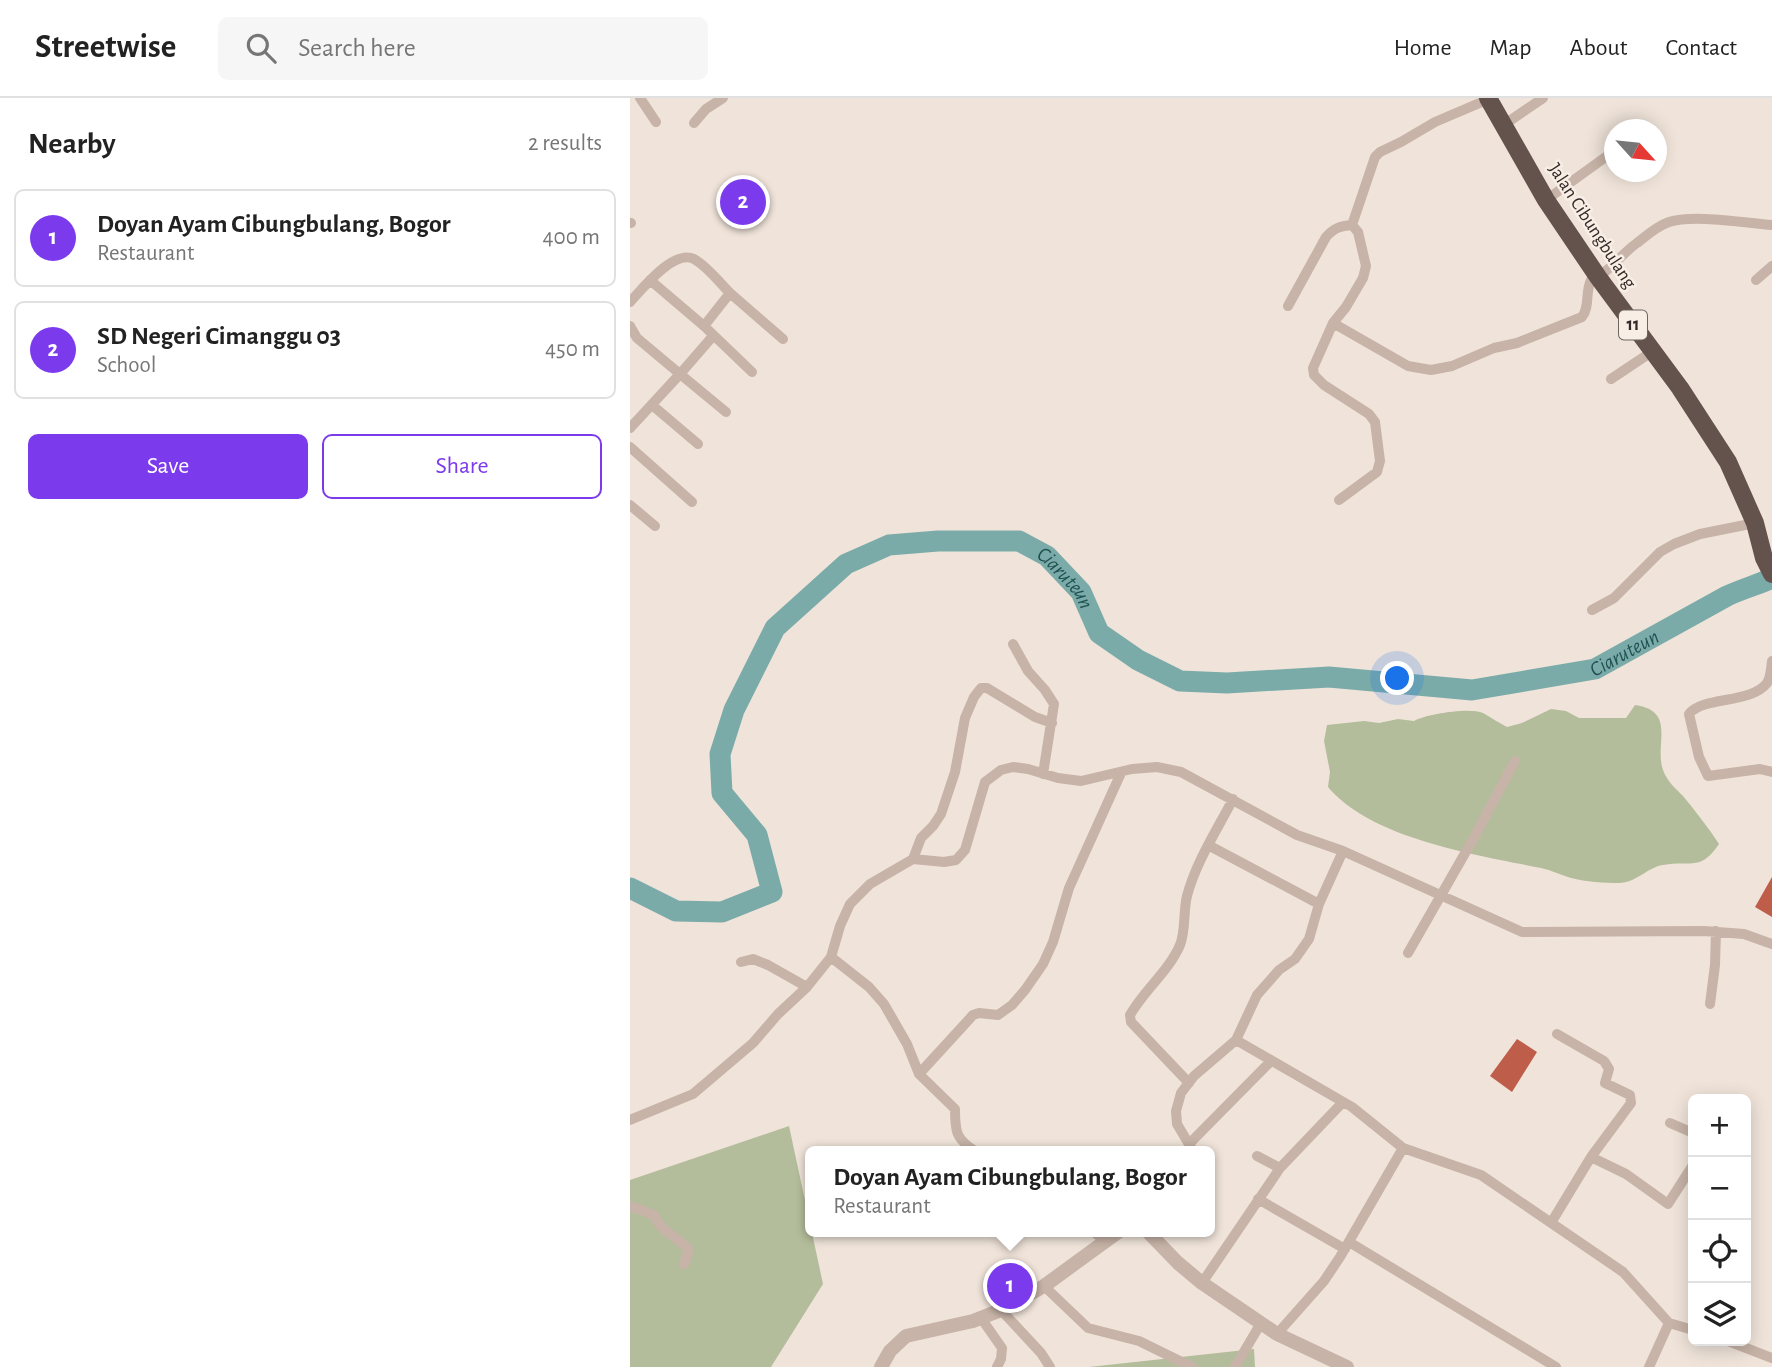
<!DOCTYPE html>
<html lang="en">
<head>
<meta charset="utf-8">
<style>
	body { margin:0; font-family:"Alegreya Sans",sans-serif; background:#f6f6f6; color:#222 }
	.controls { position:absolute; right:21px; bottom:21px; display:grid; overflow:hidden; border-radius:10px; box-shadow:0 4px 18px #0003 }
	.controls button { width:63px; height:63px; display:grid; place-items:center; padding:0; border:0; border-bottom:2px solid #e0e0e0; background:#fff; color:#222; font:35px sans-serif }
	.compass { position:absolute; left:974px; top:21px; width:63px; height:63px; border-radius:50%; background:#fff; box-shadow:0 4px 18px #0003; rotate:117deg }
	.you { position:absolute; left:768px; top:581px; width:24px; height:24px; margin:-18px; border:5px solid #fff; border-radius:50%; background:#1a73e8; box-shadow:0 0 0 10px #1a73e833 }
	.badge { display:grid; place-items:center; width:46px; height:46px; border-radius:50%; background:#7c3aed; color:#fff; font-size:23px; font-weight:700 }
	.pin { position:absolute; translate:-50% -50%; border:4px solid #fff; box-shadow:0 2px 7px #0006 }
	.popup { position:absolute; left:175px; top:1048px; width:410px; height:91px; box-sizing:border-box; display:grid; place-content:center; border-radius:10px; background:#fff; filter:drop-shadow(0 2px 5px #0005); font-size:23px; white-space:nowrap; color:#767676 }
	.popup b { font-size:26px; color:#222 }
	.popup::after { content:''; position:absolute; left:50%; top:100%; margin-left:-14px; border:14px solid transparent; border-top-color:#fff }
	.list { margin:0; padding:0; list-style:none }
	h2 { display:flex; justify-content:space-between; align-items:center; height:91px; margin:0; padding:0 28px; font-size:30px }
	h2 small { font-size:23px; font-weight:400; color:#767676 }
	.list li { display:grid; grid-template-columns:46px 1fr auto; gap:21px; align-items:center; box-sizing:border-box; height:98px; margin:0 14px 14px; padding:0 14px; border:2px solid #e0e0e0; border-radius:10px }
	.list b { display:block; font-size:26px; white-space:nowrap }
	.list p { margin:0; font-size:23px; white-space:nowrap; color:#767676 }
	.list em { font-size:23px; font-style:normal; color:#767676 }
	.actions { display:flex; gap:14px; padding:21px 28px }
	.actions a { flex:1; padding:16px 0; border:2px solid #7c3aed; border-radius:10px; text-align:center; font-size:24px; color:#7c3aed }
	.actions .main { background:#7c3aed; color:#fff }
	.icon { flex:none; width:38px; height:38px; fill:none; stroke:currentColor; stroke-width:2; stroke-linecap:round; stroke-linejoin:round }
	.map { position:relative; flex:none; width:1142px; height:1269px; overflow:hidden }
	header { display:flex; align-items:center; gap:42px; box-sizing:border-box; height:98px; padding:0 35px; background:#fff; border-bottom:2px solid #e0e0e0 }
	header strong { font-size:33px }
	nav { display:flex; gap:38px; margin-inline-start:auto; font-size:24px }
	.search { width:490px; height:63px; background:#f6f6f6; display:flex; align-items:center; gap:18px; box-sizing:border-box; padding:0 24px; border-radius:10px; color:#767676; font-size:26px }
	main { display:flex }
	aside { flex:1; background:#fff }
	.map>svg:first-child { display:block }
	.green { fill:#b4bd9b }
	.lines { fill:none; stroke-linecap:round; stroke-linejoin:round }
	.river { stroke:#7baba9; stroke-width:21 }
	.building { fill:#be5e4a }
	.minor { stroke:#c7b3a7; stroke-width:10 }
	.tertiary { stroke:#c7b3a7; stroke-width:14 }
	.trunk { stroke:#64524c; stroke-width:18 }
	.labels { text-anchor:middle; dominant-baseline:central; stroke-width:5; stroke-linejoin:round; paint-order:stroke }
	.shield { fill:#f8eee6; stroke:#6f6560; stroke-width:2 }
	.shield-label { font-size:18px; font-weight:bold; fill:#342a27 }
	.street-label { font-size:19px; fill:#342a27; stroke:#f8eee6 }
	.water-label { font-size:21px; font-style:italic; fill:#1f5252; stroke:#f8eee6 }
</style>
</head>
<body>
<header>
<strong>Streetwise</strong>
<div class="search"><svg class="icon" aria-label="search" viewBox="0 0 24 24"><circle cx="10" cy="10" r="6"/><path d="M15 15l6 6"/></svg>Search here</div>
<nav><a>Home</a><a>Map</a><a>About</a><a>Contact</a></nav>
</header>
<main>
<aside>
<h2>Nearby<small>2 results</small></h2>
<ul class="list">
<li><span class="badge">1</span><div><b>Doyan Ayam Cibungbulang, Bogor</b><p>Restaurant</p></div><em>400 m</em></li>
<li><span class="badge">2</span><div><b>SD Negeri Cimanggu 03</b><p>School</p></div><em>450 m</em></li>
</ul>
<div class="actions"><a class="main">Save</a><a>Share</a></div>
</aside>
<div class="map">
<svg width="1142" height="1269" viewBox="0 0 1142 1269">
	<rect width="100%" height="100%" fill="#f0e4da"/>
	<path class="green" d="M1005,607C1047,613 1024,646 1033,672C1037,683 1045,690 1053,698C1066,714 1078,729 1089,746C1070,774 1061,762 1033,767C1018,769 1006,785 989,785C974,785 956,784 941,780C931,777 921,772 911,770C846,757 742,741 698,689L700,674L694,643L697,627L734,623L749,625L768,621L784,623C796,616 840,609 853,615C862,620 869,625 877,629L892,625L921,611L936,613L949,620H996Z
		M159,1028L193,1186L141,1269H0V1082Z
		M624,1251L625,1269H459Z"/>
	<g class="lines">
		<path class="river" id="s1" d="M0,790L46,813L92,814L142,794L127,737L92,695L90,656L104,612L145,530L216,466L259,447L308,443H389L417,458L451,494L469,535L508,562L550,583L597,585L699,579L842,592L965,571L1097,498C1112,491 1127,487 1142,480"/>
	</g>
	<path class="building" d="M1142,779V819L1125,809Z
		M887,941L907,954L882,994L860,978Z"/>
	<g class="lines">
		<path class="minor" d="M10,0L26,24
			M64,25L76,11L93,0
			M875,26L913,0
			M916,102L984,53
			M0,125H1
			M20,182L74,228L122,274
			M1126,182L1142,168
			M100,195L153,241
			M0,204C13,190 44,151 64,161C78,169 89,184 100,195L74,228
			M658,208L696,139C704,130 710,128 722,127
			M703,225L778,268L801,272L822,268L864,250L887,245L952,219C960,209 955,194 961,182C979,175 991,156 1007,145C1017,137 1027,128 1039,124C1063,116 1115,125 1142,127
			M0,228L7,240L50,276L0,330
			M83,238L50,276L96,314
			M981,281L1023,253
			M22,307L68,346
			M0,349L62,404
			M709,402L747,374L750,363L745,324L739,316L694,287L684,277L683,270L703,225L716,209L733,180L736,168L728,134L722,127L745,59L750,54L771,44L805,24L859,1
			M0,407L25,428
			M962,512L984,500L1030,454L1044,446L1070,436L1125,425
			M383,546L398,573L415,592L424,606L413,676
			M1142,563C1141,570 1141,579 1137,585C1121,606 1073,598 1059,616L1069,659L1078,678L1130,671L1142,674
			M578,747L689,806
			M283,761L291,740L303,728L311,716L325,674L335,620L344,599L351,590H357L405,619L422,625
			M778,855L846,736L885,663
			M201,859L239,889L254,906L277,946L289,976L325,1011C325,1034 326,1041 345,1053
			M111,864L123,861L138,867L177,889
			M1080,906L1085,867L1086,833
			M606,942L722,1009L773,1050L851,1077L993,1174L1039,1225L1063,1232
			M289,976L343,917L349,915L368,917L382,907L395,892L413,866L423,844L439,790L491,675
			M559,985L501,924L500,917C514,892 539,873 550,847C556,832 553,814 557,798C566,764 587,732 603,701
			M0,1022L63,996L123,945L148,916L177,889L201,859L210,828L220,806L240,786L283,761L314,764L326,762L335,752L355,684L371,672L383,669L398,671L428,680L451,683L502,671L527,669L551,674L667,737L713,753L892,834L1074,833L1114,836L1142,846
			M1040,1025L1063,1035
			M560,1045L641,963
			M563,1053L547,1026L546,1013L551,995L564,978L606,942L627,897L649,872L665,861L679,841L689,806L713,753
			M961,1059L996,1076L1038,1106L1063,1067
			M650,1070L713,1004
			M628,1101L715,1151
			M0,1108L24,1117C32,1136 47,1137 59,1152L54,1166
			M921,1125L961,1059L1001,1005L1000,997L975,985L979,971L974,963L927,936
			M464,1134L476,1144
			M719,1144L926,1269
			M572,1185L650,1070L627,1058
			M414,1188L458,1230L509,1243L562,1269
			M371,1212L411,1255L420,1269
			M351,1220L372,1250L371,1261L367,1269
			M647,1236L694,1183L710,1159L773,1050
			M1098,1243L1142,1260
			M605,1269L631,1225
			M1019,1269L1039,1225"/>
		<path class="tertiary" d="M518,1134L548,1165L572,1185L647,1236L717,1269
			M251,1269L260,1253L276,1238L343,1223L371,1212L414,1188L488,1134"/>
		<path class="trunk" d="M858,0L916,102L968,179L1050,290L1098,364L1125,425L1134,460L1142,476"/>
	</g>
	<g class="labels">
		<rect class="shield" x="989" y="212.5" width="28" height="29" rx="5"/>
		<g class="shield-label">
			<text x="1003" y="227">11</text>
		</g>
		<g class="street-label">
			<text transform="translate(962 128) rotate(57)">Jalan Cibungbulang</text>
		</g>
		<g class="water-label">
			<text stroke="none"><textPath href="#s1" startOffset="775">Ciaruteun</textPath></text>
			<text stroke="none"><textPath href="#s1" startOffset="1386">Ciaruteun</textPath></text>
		</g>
	</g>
</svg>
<div class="controls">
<button>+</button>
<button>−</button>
<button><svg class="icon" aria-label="locate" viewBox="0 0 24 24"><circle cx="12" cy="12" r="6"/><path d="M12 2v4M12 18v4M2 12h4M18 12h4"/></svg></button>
<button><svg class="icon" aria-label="layers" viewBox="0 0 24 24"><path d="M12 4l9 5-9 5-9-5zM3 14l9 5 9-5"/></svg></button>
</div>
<svg class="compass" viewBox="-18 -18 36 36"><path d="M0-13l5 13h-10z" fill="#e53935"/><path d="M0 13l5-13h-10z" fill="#767676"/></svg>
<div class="you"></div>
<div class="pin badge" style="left:380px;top:1188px">1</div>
<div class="popup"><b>Doyan Ayam Cibungbulang, Bogor</b>Restaurant</div>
<div class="pin badge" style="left:113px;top:104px">2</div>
</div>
</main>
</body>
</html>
